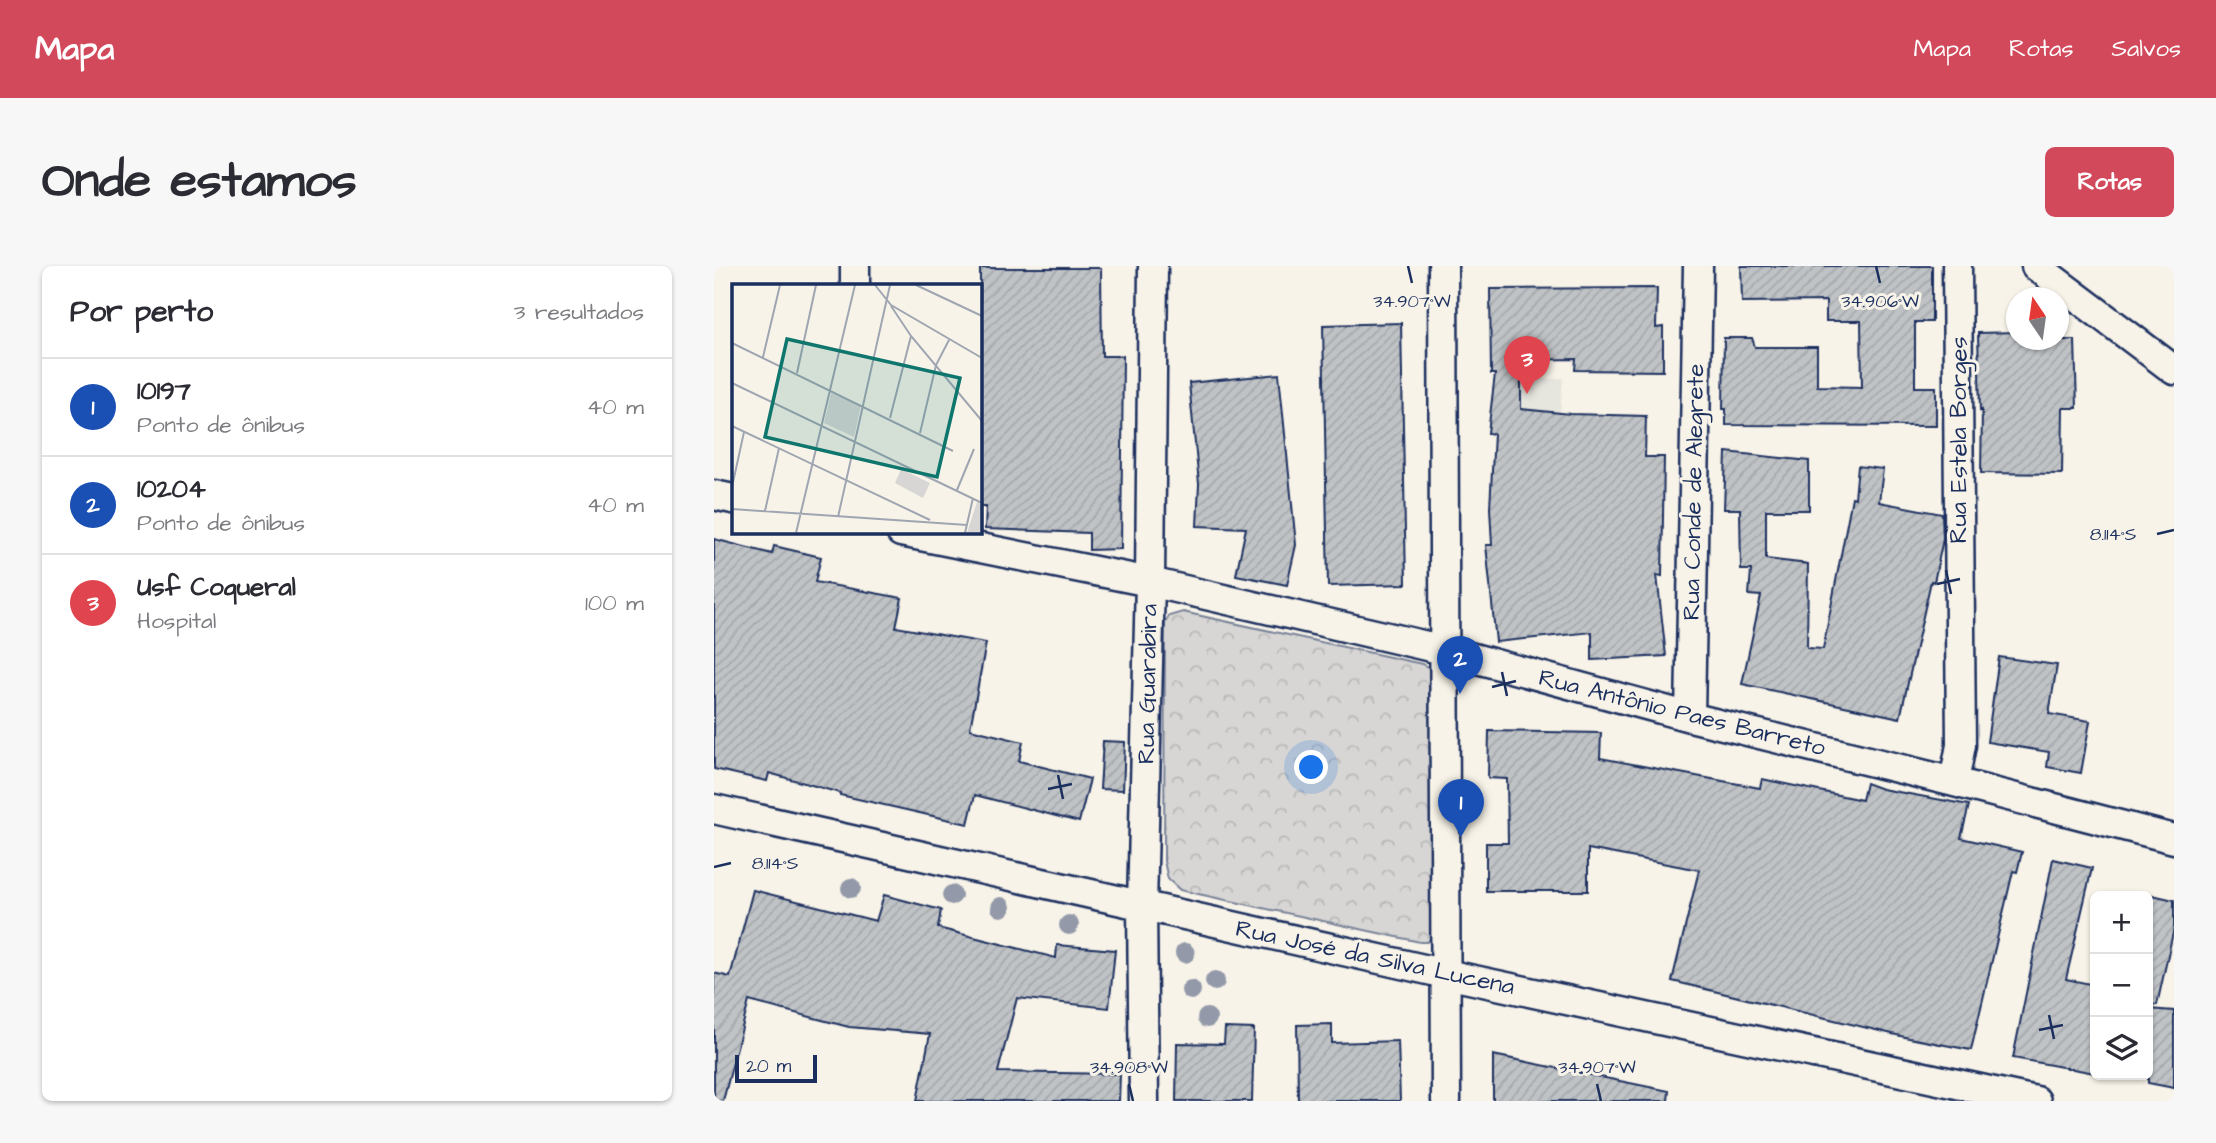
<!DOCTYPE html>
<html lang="pt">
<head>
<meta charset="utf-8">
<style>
	body { margin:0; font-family:"Architects Daughter",sans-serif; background:#f7f7f7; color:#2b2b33 }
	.controls { position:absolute; right:21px; bottom:21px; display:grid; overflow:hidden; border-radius:10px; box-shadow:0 2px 5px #0004 }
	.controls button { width:63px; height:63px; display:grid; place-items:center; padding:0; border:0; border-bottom:2px solid #e1e1e2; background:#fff; color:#2b2b33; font:35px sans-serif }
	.compass { position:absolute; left:1292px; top:21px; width:63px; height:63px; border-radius:50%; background:#fff; box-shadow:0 2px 5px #0004; rotate:347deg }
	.scale { position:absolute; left:21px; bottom:18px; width:82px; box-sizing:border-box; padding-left:7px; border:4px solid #1b2f5e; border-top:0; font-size:19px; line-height:24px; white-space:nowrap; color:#1b2f5e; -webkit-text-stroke:5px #f7f3e8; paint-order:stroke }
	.you { position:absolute; left:598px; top:502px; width:24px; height:24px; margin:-18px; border:5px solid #fff; border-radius:50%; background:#1a73e8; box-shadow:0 0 0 10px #1a73e833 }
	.badge { display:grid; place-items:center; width:46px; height:46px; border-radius:50%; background:#d1495b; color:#fff; font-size:23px; font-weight:700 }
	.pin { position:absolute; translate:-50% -58px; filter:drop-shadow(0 2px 4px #0008) }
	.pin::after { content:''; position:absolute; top:37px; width:24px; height:21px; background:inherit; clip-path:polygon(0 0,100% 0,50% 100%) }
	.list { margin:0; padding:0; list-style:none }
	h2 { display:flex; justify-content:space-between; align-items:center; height:91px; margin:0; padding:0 28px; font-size:30px }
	h2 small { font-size:23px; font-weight:400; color:#7c7c81 }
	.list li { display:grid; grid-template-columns:46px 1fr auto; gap:21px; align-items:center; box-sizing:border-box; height:98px; padding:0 28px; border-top:2px solid #e1e1e2 }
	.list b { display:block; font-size:26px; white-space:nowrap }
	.list p { margin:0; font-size:23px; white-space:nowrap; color:#7c7c81 }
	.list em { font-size:23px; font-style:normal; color:#7c7c81 }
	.icon { flex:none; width:38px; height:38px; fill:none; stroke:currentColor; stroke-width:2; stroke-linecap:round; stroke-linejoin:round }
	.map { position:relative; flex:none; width:1460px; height:835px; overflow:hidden; border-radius:10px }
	header { display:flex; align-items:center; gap:42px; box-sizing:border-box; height:98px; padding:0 35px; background:#d1495b; color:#fff }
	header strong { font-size:33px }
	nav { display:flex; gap:38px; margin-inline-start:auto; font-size:24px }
	.intro { display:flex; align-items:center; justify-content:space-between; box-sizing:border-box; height:168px; padding:0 42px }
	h1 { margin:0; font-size:49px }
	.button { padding:18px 32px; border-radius:10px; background:#d1495b; color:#fff; font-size:24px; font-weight:700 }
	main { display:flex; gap:42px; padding:0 42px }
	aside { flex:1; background:#fff; border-radius:10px; box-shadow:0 2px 5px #0004 }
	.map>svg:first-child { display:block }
	.built { fill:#e6e5de }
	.park { fill:url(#park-crowns); stroke:#798299; stroke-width:2 }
	.building { fill:url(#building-hatch); stroke:#1b2f5e; stroke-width:2 }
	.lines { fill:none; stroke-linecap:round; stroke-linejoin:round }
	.minor-casing { stroke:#1b2f5e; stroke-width:33 }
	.minor { stroke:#f7f3e8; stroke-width:28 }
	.tree { fill:#9399a9 }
	.ticks { fill:none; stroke:#1b2f5e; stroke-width:2.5 }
	.labels { text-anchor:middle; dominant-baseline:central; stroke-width:6; stroke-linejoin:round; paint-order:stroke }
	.street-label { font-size:24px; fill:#1b2f5e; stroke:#f7f3e8 }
	.inset-road { fill:none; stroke:#9fa5b1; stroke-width:2 }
	.view { fill:#0f766e; fill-opacity:0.15; stroke:#0f766e; stroke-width:3.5 }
	.inset-edge { fill:none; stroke:#1b2f5e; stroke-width:3.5 }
	.ticks-label { font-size:18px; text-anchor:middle; fill:#1b2f5e; stroke:#f7f3e8; stroke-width:6; stroke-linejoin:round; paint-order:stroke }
</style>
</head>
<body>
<header>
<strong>Mapa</strong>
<nav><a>Mapa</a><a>Rotas</a><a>Salvos</a></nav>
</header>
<div class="intro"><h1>Onde estamos</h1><a class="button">Rotas</a></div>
<main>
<aside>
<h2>Por perto<small>3 resultados</small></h2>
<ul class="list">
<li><span class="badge" style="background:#1a4fb4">1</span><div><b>10197</b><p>Ponto de ônibus</p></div><em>40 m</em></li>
<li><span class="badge" style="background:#1a4fb4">2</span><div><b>10204</b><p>Ponto de ônibus</p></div><em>40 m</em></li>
<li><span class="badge" style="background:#e0444e">3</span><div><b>Usf Coqueral</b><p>Hospital</p></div><em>100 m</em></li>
</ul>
</aside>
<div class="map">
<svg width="1460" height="835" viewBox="0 0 1460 835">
	<defs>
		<pattern id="park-crowns" width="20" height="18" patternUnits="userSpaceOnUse" patternTransform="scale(1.75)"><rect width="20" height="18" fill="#d7d6d4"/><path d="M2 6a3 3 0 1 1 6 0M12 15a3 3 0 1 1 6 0" fill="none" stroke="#b8b8b8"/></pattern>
		<pattern id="building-hatch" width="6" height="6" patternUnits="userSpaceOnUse" patternTransform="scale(1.75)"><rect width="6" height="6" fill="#c0c3c5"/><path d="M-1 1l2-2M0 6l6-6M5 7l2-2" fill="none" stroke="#a4a8ac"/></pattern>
	</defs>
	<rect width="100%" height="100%" fill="#f7f3e8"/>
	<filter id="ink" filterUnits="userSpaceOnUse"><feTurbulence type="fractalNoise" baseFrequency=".0143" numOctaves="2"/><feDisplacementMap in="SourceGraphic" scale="14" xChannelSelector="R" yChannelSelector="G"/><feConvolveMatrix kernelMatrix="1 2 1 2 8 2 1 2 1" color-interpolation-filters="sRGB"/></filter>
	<g filter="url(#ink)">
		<path class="built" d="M849,112L846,147L777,140L779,116Z"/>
		<path class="park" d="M469,346L708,398L716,402L718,406L719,671L713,676H706L466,624L454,613L450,595L451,357L455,350Z"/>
		<path class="building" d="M1027,0H1218V56H1201V121H1222V160L1012,159V143H1009L1010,72H1038L1041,81H1103V120L1148,121L1147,55H1112V35L1028,36Z
			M266,2H387L388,90H409L407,283L375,284V267L271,263L272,241H266Z
			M943,22L942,62L949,61V105L861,104L862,93L807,94V143L857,148L932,150L931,191H950L948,310L943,309L952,390L878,394V366L782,376L772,279H778L776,242L780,168L774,167L781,108H777L776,23Z
			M687,57L692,318L614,320L609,59Z
			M1303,66V74H1361L1363,142H1349L1348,208L1267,207L1268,144L1266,145L1264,67Z
			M565,108L582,279L573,319L522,309L532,262L483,260L485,218L475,117Z
			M1012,186L1095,195V244H1052V293L1094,298L1093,382L1109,383L1138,231L1141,232L1144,200L1169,203L1165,236L1228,248L1229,273L1220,316L1217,315L1186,452L1028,418L1047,330L1035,329L1037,304H1027L1026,243H1010Z
			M0,273L58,288L60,280L107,291L101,316L188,332L182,361L272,377L256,463L309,476L305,495L376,513L365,556L261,529L254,558L126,529V527L55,507L53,515L0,503Z
			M1285,391L1343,399L1335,448L1376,455L1367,507L1333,501L1335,486L1273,476Z
			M775,465L887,467L886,492L1046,522L1048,513L1148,534L1152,517L1168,523L1255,539L1247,572L1308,586L1303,606L1299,605L1257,784L1195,772L958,715L985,604L874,583V625H772V577H794L793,513L774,512Z
			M389,475L411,476L409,524L386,523Z
			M1339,593L1378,602L1352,713L1381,719V807L1299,792Z
			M39,624L162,655L170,629L227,644L224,662L342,692L343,679L401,684L395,742L303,732L284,806L406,808L405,835H203L216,768L135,761L35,735L9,835H0V707L16,711Z
			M1434,628L1460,634V662L1443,739L1434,738Z
			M1434,743L1460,745V822L1434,817Z
			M618,758V777L684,775L686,835H584L583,759Z
			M511,762L540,763L538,835H462L463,777L510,778Z
			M779,789L955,825L954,835H779Z"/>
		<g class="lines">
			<g class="minor-casing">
				<path id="minor" d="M729,0L732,835
					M1322,0L1460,104
					M141,19V0
					M0,229L19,233
					M187,266L436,316L730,384L976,451L1240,516L1460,573
					M976,451L984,0
					M1240,516L1247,479L1243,0
					M0,543L732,708L1322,835
					M430,835L428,640L436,316L439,0"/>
			</g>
			<use href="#minor" class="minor"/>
		</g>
		<g class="tree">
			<circle cx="137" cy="622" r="10"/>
			<circle cx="238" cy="629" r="10"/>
			<circle cx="287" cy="641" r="10"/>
			<circle cx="355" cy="659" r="10"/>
			<circle cx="471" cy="687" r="10"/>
			<circle cx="501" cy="715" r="10"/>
			<circle cx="477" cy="724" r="10"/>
			<circle cx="493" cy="752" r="10"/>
		</g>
	</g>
	<path class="ticks" d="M694,0L698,17M1162,0L1166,17M1443,268L1460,264M1232,304L1237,328M1223,318L1246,313M788,406L793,430M778,421L802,415M344,509L349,533M334,523L358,518M0,601L17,597M1335,749L1340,773M1325,764L1349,759M415,818L419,835M883,818L887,835"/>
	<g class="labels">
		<g class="street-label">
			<text transform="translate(1245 174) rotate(-90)">Rua Estela Borges</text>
			<text transform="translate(980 226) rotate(-89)">Rua Conde de Alegrete</text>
			<text transform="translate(434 418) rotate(-89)">Rua Guarabira</text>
			<text transform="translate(968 447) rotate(14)">Rua Antônio Paes Barreto</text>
			<text transform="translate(661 692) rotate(12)">Rua José da Silva Lucena</text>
		</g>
	</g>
	<g transform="translate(18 18)">
		<rect width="250" height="250" fill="#f7f3e8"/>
		<path d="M169,185L198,199L191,214L163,199Z" fill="#d7d6d4"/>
		<path d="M245,218L250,221V249H235Z" fill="#d7d6d4"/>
		<path d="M99,109L129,121L122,153L92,139Z" fill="#d7d6d4"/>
		<path class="inset-road" d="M143,1L159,21L250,74M184,1L250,32M159,22L179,52L250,137M0,59L221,167M31,73L48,1M65,89L84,1M0,99L250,219M158,134L179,52M0,142L198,236M188,149L204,81L217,56M0,203L12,148M225,206L242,165M0,225L235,241M33,227L47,164M106,233L158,1M64,249L123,1M233,249L241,214"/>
		<path class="view" d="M55,55L228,94L205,193L33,153Z"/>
		<rect width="250" height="250" class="inset-edge"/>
	</g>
	<g class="ticks-label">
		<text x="698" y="41">34.907°W</text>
		<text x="1166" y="41">34.906°W</text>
		<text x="1399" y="274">8.114°S</text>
		<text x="61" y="603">8.114°S</text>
		<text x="415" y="807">34.908°W</text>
		<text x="883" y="807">34.907°W</text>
	</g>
</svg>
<div class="controls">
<button>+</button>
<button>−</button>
<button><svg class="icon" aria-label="layers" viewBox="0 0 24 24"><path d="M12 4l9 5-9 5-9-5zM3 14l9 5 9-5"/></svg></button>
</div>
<svg class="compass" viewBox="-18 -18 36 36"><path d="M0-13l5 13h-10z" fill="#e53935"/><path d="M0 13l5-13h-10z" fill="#7c7c81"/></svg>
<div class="scale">20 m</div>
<div class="you"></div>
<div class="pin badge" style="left:747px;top:571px;background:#1a4fb4">1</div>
<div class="pin badge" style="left:746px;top:428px;background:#1a4fb4">2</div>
<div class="pin badge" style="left:813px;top:128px;background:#e0444e">3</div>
</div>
</main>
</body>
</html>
